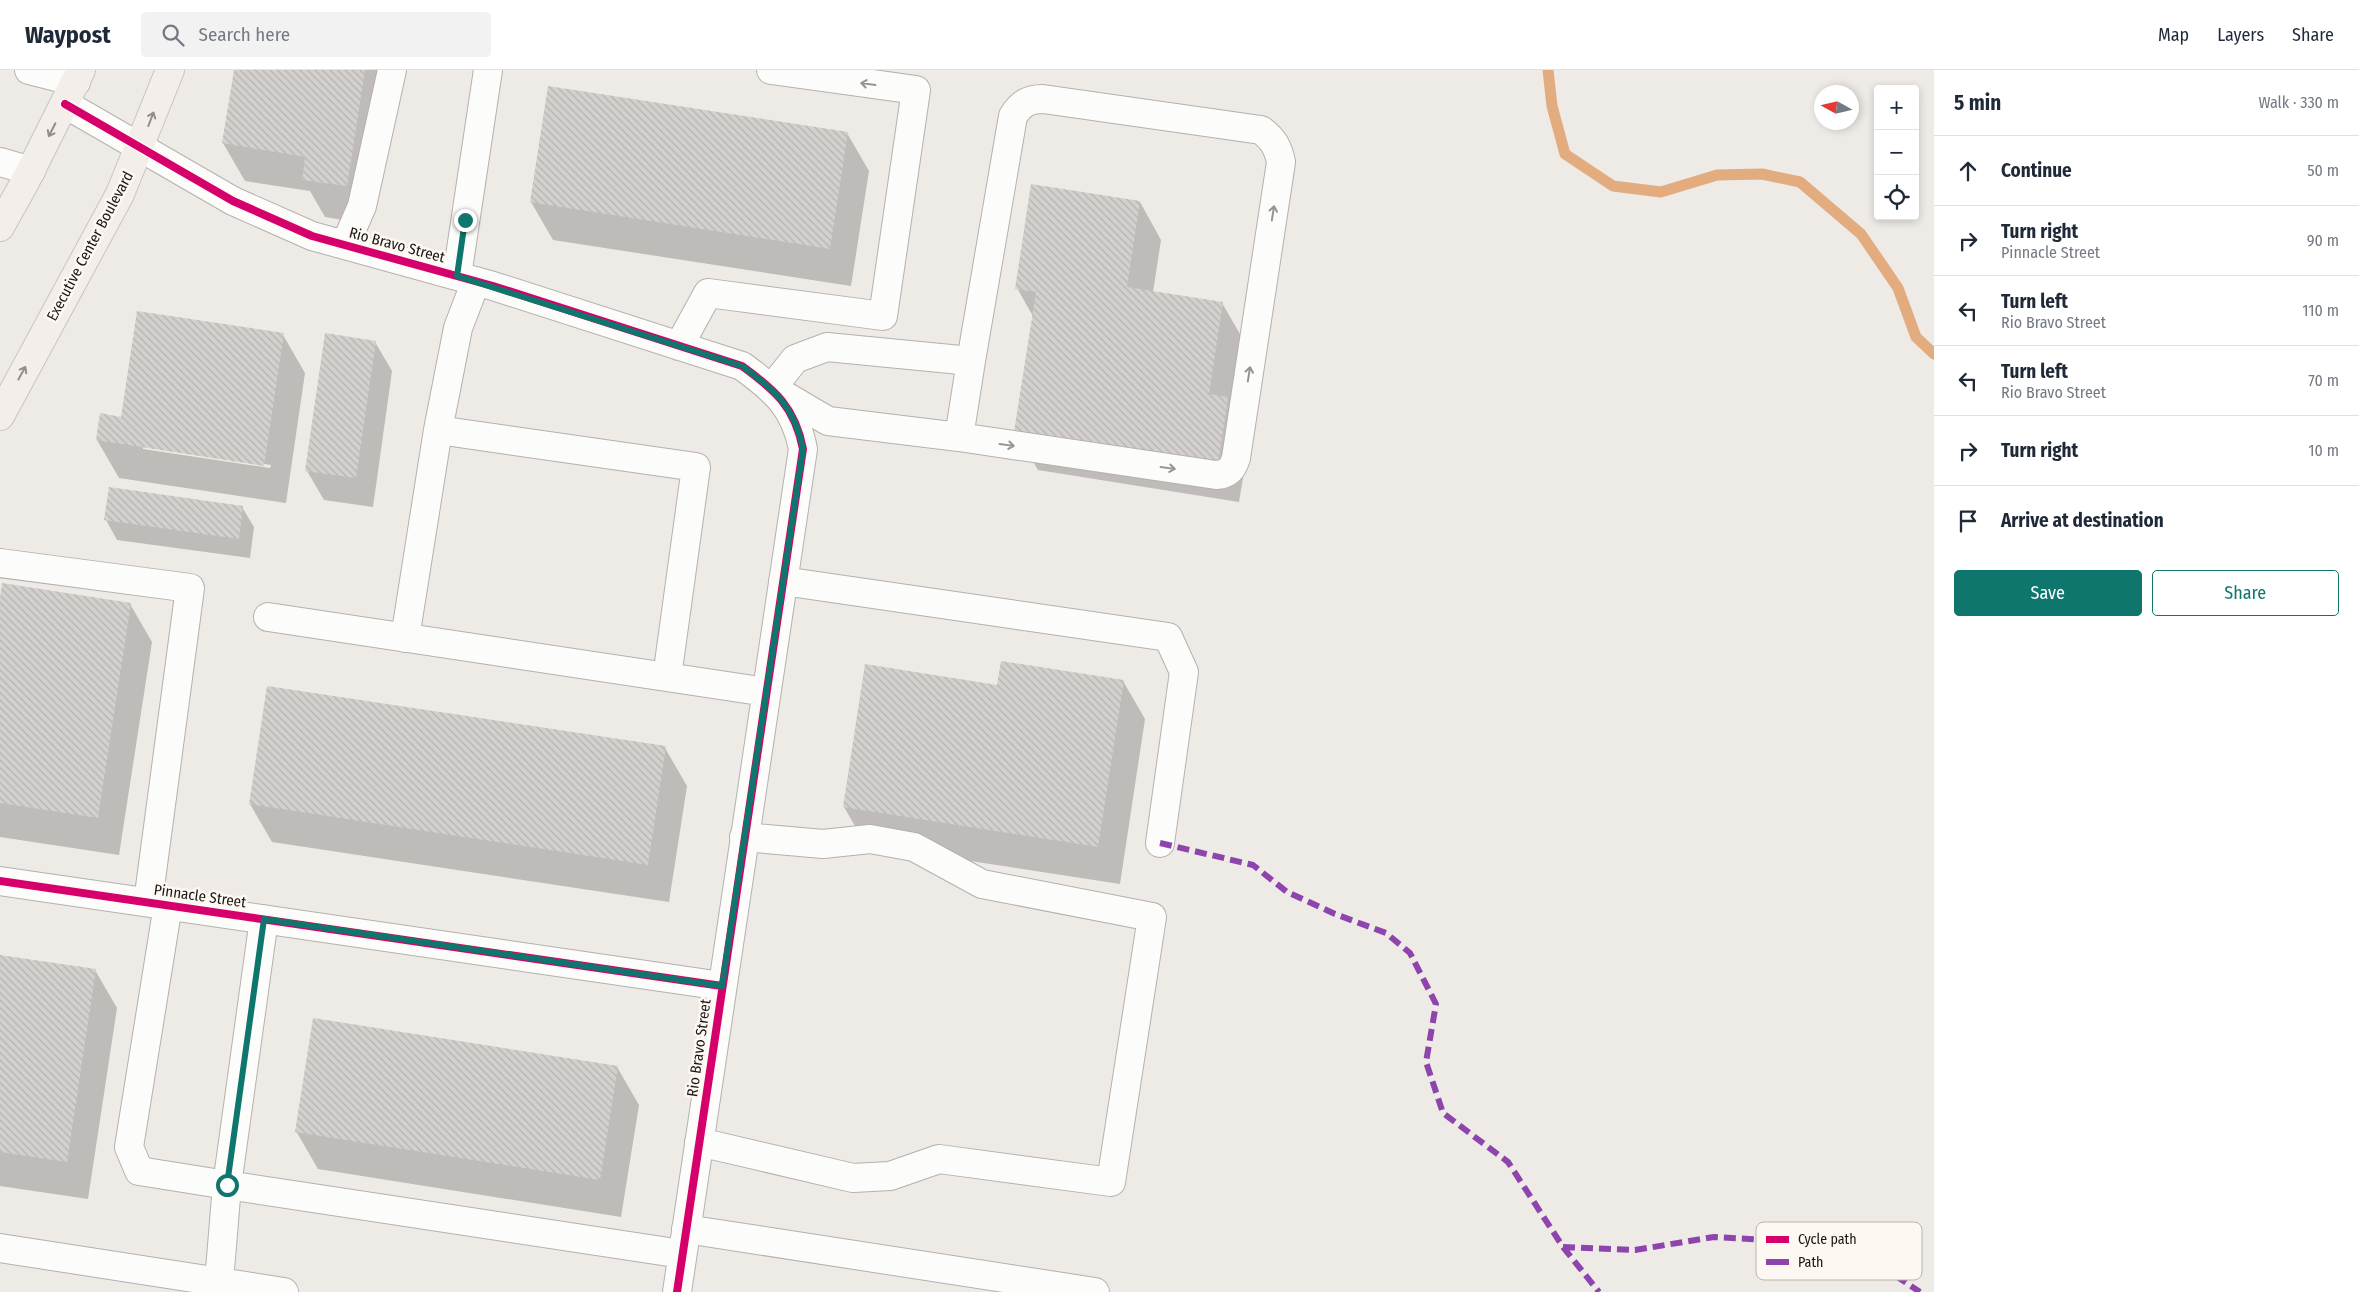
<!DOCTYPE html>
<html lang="en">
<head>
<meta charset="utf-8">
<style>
	body { margin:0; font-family:"Fira Sans Condensed",sans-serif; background:#f2f2f3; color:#1f2937 }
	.controls { position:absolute; right:15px; top:15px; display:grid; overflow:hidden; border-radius:5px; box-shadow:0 2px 8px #0003 }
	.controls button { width:45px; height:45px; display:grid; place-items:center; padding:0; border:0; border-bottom:1px solid #e0e1e3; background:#fff; color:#1f2937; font:25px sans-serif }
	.compass { position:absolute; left:1814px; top:15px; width:45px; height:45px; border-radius:50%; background:#fff; box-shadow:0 2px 8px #0003; rotate:278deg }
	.stop { position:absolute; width:15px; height:15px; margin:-11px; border:4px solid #0f766e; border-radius:50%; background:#fff }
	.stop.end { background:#0f766e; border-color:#fff; box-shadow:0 1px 5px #0008 }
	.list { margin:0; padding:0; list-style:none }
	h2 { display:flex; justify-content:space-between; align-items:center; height:65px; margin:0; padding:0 20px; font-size:21px }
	h2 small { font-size:16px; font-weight:400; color:#747a83 }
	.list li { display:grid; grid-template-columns:32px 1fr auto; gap:15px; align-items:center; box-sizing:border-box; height:70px; padding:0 20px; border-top:1px solid #e0e1e3 }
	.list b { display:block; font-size:19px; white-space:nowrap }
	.list p { margin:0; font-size:16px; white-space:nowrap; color:#747a83 }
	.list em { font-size:16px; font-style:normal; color:#747a83 }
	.actions { display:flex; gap:10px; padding:15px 20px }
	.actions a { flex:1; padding:11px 0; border:1px solid #0f766e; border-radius:5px; text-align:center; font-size:18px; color:#0f766e }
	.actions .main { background:#0f766e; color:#fff }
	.icon { flex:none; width:28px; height:28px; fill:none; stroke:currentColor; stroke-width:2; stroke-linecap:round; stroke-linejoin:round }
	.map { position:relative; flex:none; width:1934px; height:1222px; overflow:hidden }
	header { display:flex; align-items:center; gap:30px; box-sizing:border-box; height:70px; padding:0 25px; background:#fff; border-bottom:1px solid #e0e1e3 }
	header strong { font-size:24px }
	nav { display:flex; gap:28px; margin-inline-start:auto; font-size:18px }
	.search { width:350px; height:45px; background:#f2f2f3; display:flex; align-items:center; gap:12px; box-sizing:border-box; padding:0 18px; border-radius:5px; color:#747a83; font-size:19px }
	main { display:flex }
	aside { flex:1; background:#fff }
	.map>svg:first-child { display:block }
	.shadow { fill:#0003; fill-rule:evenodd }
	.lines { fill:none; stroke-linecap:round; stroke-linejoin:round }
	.stream { stroke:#e3ac7e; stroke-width:11 }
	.building { fill:url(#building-back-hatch) }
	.minor-casing { stroke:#b4b1ae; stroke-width:30 }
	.major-casing { stroke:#c6c5c3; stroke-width:30 }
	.minor { stroke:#fcfcfb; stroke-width:28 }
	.major { stroke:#f3eeea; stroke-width:28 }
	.quiet { stroke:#8e44ad; stroke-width:6; stroke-dasharray:12 6; stroke-linecap:butt }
	.cycleway-casing { stroke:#fef8f2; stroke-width:11 }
	.cycleway { stroke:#d6006c; stroke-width:8 }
	.oneway { stroke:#969493 }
	.oneway2 { stroke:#918d8a }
	.route { stroke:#0f766e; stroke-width:6 }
	.labels { text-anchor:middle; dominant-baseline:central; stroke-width:5; stroke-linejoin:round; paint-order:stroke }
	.street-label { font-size:15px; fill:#191614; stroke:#fef8f2 }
	.key { fill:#fef8f2; stroke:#b9b4af; stroke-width:1 }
	.key-label { font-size:14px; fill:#191614 }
</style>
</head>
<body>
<header>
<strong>Waypost</strong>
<div class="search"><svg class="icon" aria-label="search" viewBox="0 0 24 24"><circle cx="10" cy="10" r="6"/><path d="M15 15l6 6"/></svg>Search here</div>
<nav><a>Map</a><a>Layers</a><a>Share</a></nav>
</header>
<main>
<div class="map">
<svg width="1934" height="1222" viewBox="0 0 1934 1222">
	<defs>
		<pattern id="building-back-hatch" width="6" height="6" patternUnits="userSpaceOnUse" patternTransform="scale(1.25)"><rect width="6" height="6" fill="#d4d0cd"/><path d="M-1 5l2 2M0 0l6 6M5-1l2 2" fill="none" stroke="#b5b2af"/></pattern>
	</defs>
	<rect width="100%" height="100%" fill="#eeeae6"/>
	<path class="shadow" d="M235,0H392L368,154L325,147L310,121L245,111L223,73Z
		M549,17L847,63L869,101L851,216L553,170L531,132Z
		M1140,132L1161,170L1153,222L1222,233L1244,271L1250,366L1239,432L1038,400L1016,362L1034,248L1017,218Z
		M283,265L305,303L286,433L119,408L97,370L122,348ZM143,376L271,395L270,398L143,379Z
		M375,272L392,301L373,437L324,430L307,401Z
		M242,437L254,457L250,488L117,470L106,450Z
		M130,534L152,572L119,785L0,767V537Z
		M1123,611L1145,649L1120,814L866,775L844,737L998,616Z
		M268,617L665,678L687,716L669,832L272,772L250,734Z
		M0,886L95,900L117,938L88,1129L0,1116Z
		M617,997L639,1035L621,1147L318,1099L296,1061Z"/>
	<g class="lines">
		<path class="stream" d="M1548,0L1552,36L1565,84L1613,116L1661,122L1717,105L1762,104L1800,112L1861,164L1898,218L1916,267L1934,284"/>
	</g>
	<path class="building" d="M234,0H365L347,116L302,110L305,87L222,73Z
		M548,16L848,62L830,179L530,132Z
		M1031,114L1140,131L1127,217L1223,232L1209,324L1228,327L1218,394L1014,362L1036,222L1015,219Z
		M137,241L284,263L264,396L96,370L100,343L121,347Z
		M325,263L376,271L356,408L305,401Z
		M109,417L243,436L239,469L104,450Z
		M2,513L131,533L98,748L0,733V528Z
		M1001,591L1124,610L1098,777L843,737L865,594L997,615Z
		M267,616L666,676L648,795L249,734Z
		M0,885L96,899L67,1092L0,1082Z
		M313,948L618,996L600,1110L295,1062Z"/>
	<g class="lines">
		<g class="minor-casing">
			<path id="minor" d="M29,0L76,12
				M65,34L233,131L312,166L493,216L742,296C775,320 795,337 803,379L677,1222
				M0,92L31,101
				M345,175L362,136L392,0
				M457,206L488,0
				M476,211L458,258L438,360L696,397L667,607
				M679,276L708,223L883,246L916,20L771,0
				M827,277L971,291L959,367L828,351L772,318L795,289Z
				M959,367L1216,405C1228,404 1232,400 1236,388L1281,92C1278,77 1273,69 1261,60L1043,29C1028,29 1021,34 1013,46L971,291
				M0,493L190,518L148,832
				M783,511L1168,567L1184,602L1160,773
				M268,547L766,622
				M405,568L438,360
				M0,811L722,916
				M168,835L129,1077L139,1101L227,1115L219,1212
				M264,849L227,1115L682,1184
				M699,1072L853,1108L890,1106L939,1089L1111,1112L1152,847L982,814L914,777L870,769L823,774L744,767
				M686,1159L1095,1222
				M0,1178L284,1222"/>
		</g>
		<g class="major-casing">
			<path id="major" d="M0,157L24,114L81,0
				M0,346L120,124L170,0"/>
		</g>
		<use href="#minor" class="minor"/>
		<use href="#major" class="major"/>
		<path class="quiet" d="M1160,773L1253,795L1287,822L1335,844L1386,863L1410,883L1436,934L1426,992L1443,1043L1508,1092L1563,1177L1599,1222
			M1563,1177L1635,1180L1714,1167L1823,1173L1869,1188L1920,1222"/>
		<g class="cycleway-casing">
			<path id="cycleway" d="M65,34L233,131L312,166L493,216L742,296C775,320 795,337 803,379L677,1222
				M0,811L722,916"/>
		</g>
		<use href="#cycleway" class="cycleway"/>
	</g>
	<defs><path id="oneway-shaft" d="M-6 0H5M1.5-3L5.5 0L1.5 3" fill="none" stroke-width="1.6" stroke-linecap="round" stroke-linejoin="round" transform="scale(1.25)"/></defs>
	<g class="oneway">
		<use href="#oneway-shaft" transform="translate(868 14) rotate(-172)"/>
		<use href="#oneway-shaft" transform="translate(1273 143) rotate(-81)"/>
		<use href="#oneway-shaft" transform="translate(1249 304) rotate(-81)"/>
		<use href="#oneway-shaft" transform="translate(1007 375) rotate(8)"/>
		<use href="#oneway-shaft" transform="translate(1168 398) rotate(8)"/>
	</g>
	<g class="oneway2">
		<use href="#oneway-shaft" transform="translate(151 49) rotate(-69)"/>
		<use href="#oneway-shaft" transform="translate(52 60) rotate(117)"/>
		<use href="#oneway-shaft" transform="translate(22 303) rotate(-61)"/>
	</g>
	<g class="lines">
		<path class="route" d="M227,1115L264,849L722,916L803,379C795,337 775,320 742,296L457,206L465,150"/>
	</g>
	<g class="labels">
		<g class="street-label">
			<text transform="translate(397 175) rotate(15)">Rio Bravo Street</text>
			<text transform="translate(90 176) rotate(-62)">Executive Center Boulevard</text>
			<text transform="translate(200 826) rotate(8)">Pinnacle Street</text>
			<text transform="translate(699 978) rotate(-82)">Rio Bravo Street</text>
		</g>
	</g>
	<rect x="1756" y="1152" width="166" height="58" rx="8" class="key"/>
	<rect x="1766" y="1166" width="23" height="7" fill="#d6006c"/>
	<rect x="1766" y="1189" width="23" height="6" fill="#8e44ad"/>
	<g class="key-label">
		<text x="1798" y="1174">Cycle path</text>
		<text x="1798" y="1197">Path</text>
	</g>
</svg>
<div class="controls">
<button>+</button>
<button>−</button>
<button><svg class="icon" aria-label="locate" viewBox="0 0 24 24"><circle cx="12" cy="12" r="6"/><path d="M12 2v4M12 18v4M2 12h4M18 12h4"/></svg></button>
</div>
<svg class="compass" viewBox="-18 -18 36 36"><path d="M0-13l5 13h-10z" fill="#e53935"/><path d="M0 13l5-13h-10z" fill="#747a83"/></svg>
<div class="stop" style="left:227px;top:1115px"></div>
<div class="stop end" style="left:465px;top:150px"></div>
</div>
<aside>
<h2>5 min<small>Walk · 330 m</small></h2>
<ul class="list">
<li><svg class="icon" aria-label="ahead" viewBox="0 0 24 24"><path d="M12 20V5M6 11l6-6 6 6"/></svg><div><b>Continue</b></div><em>50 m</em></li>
<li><svg class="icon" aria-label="right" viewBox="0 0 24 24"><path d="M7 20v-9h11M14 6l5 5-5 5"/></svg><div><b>Turn right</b><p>Pinnacle Street</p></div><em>90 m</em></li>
<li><svg class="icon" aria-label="left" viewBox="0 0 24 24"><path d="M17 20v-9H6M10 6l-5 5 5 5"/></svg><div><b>Turn left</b><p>Rio Bravo Street</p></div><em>110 m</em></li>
<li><svg class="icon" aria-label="left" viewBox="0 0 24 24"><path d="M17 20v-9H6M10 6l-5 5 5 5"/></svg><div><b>Turn left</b><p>Rio Bravo Street</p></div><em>70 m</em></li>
<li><svg class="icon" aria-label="right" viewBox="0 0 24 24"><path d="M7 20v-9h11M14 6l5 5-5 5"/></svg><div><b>Turn right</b></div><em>10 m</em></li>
<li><svg class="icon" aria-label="arrive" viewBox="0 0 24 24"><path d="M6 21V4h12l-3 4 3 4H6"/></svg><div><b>Arrive at destination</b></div></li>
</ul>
<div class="actions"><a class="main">Save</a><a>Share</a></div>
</aside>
</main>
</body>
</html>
